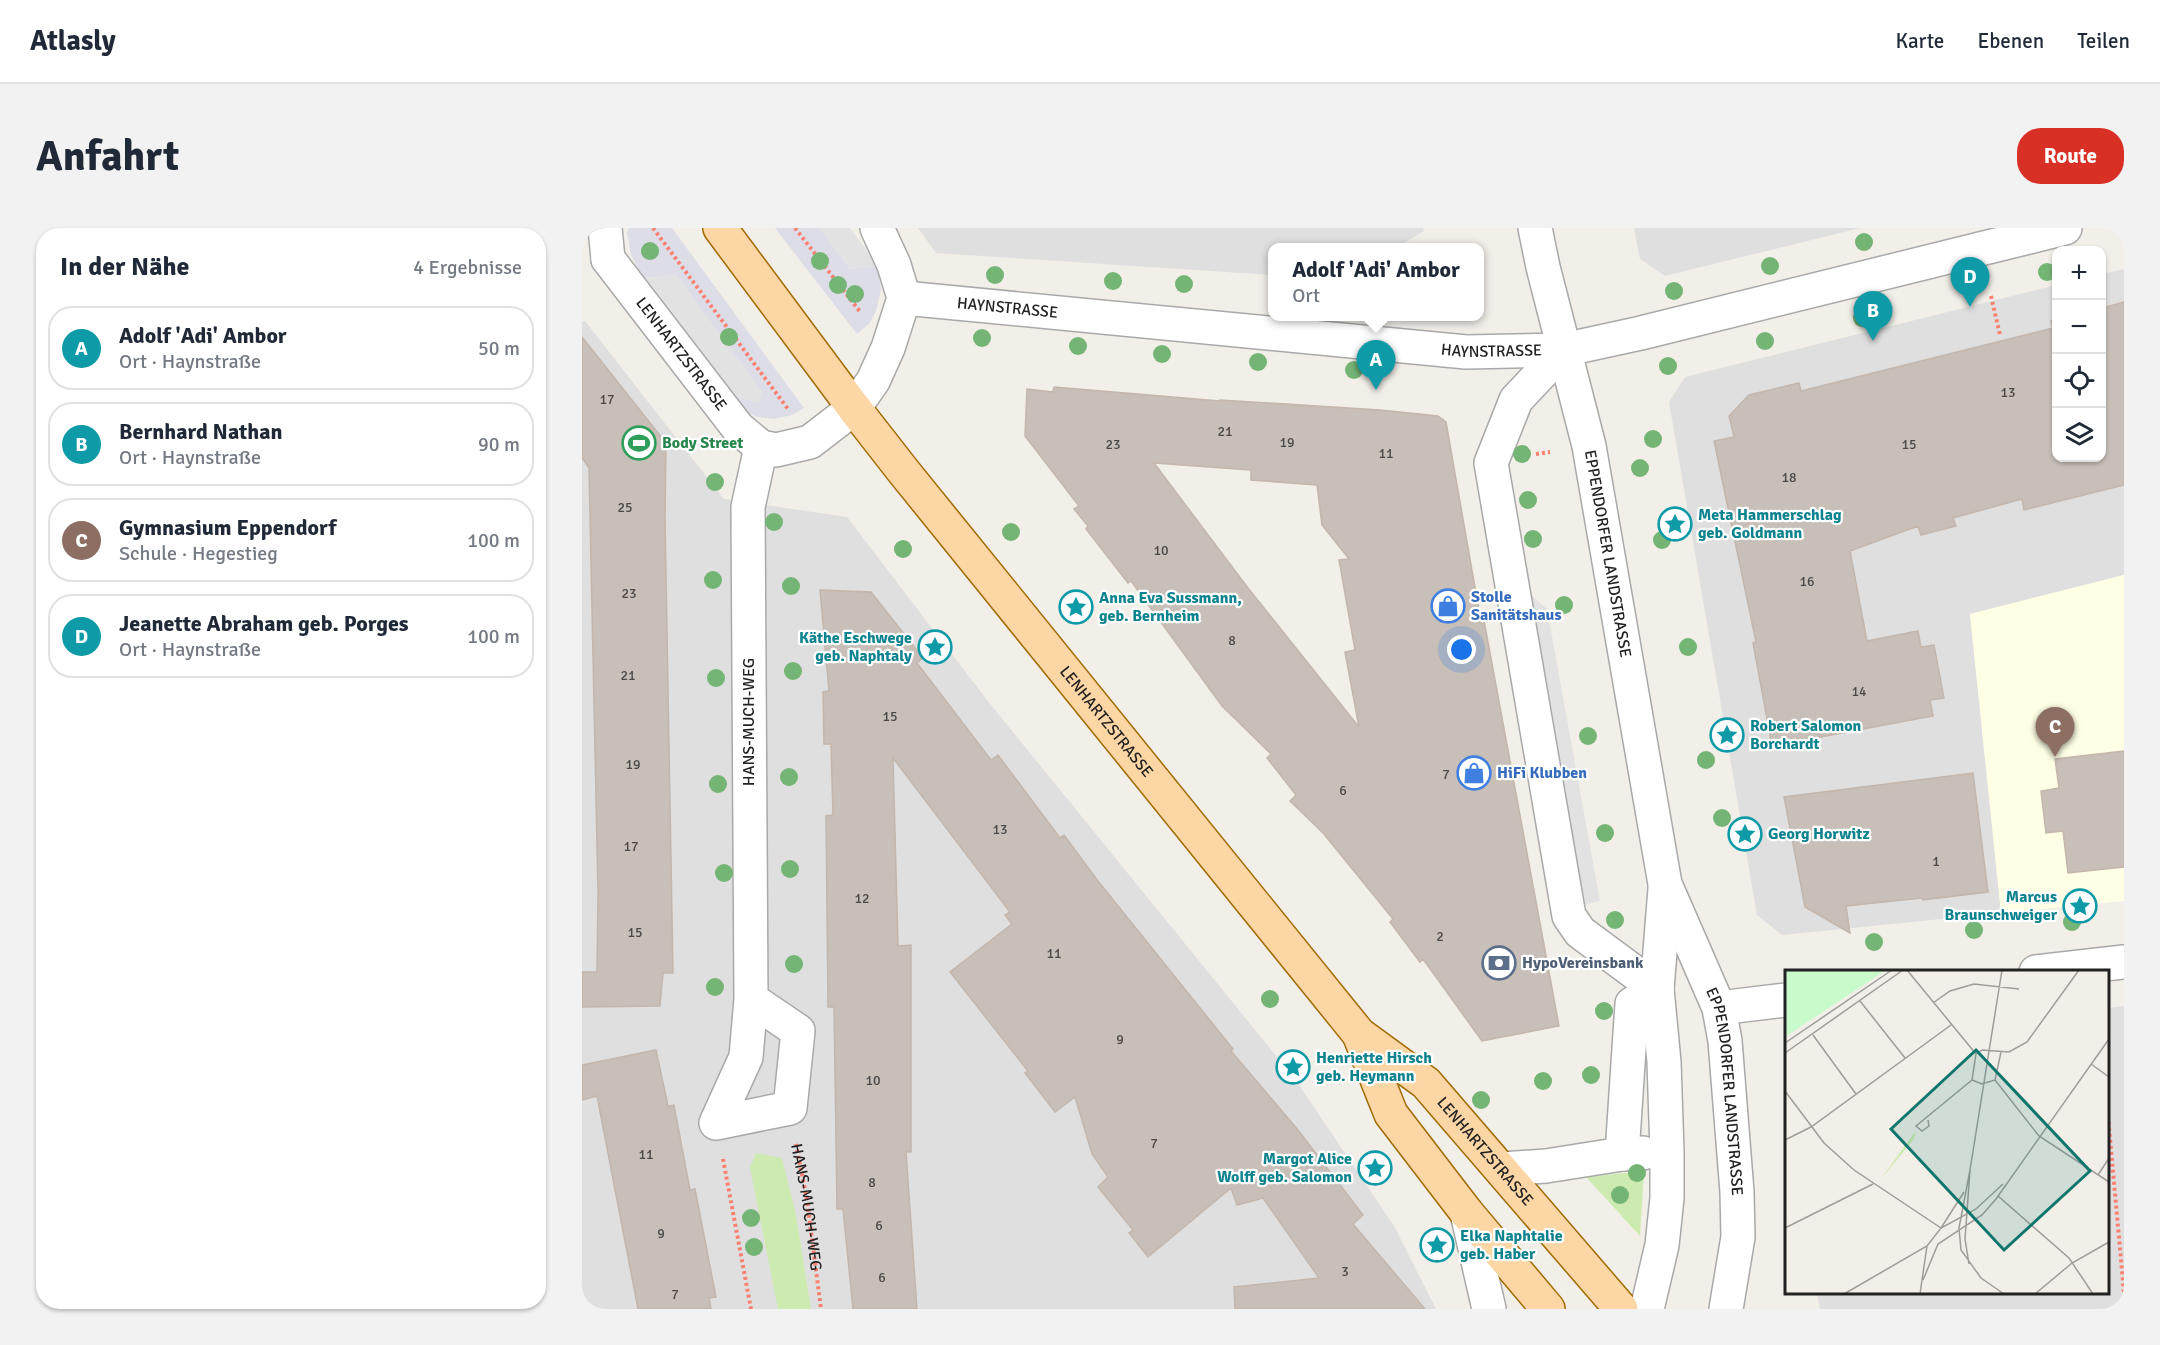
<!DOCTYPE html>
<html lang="de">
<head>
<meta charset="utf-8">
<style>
	body { margin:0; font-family:Signika,sans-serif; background:#f2f2f3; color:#1f2937 }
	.controls { position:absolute; right:18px; top:18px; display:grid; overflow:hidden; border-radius:12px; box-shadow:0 2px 4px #0004 }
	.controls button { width:54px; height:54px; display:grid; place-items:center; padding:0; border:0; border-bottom:2px solid #e0e1e3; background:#fff; color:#1f2937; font:30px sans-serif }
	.you { position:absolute; left:880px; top:422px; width:21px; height:21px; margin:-15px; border:4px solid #fff; border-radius:50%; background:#1a73e8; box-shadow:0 0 0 9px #1a73e833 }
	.badge { display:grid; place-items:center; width:39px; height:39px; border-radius:50%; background:#d93025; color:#fff; font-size:20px; font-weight:700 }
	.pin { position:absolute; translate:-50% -50px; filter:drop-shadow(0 2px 3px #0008) }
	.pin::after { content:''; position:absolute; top:32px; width:21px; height:18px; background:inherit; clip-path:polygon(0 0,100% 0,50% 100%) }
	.popup { position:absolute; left:686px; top:15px; width:216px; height:78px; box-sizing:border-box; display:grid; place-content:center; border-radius:12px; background:#fff; filter:drop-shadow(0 2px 4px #0005); font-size:20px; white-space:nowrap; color:#747a83 }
	.popup b { font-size:22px; color:#1f2937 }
	.popup::after { content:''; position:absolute; left:50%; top:100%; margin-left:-12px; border:12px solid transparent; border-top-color:#fff }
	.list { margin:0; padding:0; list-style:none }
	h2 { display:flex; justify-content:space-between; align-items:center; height:78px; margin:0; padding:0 24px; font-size:26px }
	h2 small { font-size:20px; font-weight:400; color:#747a83 }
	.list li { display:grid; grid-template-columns:39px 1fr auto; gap:18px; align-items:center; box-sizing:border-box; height:84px; margin:0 12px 12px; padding:0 12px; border:2px solid #e0e1e3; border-radius:24px }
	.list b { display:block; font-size:22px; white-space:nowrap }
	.list p { margin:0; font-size:20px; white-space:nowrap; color:#747a83 }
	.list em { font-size:20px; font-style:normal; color:#747a83 }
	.icon { flex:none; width:33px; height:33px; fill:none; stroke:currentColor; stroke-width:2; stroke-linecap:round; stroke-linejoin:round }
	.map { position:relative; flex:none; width:1542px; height:1081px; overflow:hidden; border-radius:24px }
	header { display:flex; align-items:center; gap:36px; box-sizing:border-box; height:84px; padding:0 30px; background:#fff; border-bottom:2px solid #e0e1e3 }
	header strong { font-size:28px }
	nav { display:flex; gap:33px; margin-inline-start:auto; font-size:21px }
	.intro { display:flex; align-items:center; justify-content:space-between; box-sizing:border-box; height:144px; padding:0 36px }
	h1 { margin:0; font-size:42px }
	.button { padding:15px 27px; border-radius:24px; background:#d93025; color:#fff; font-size:21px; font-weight:700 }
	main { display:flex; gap:36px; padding:0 36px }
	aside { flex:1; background:#fff; border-radius:24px; box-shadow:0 2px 4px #0004 }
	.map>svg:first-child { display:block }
	.residential { fill:#e0dfdf }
	.education { fill:#ffffe5 }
	.grass { fill:#cdebb0 }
	.parking { fill:#e2e2e2 }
	.plaza { fill:#dddde8 }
	.building { fill:#c7bfb8; stroke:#c4b6ab; stroke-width:1.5; fill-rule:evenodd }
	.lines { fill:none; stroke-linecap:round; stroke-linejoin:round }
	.minor-casing { stroke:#a9a9a9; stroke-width:36 }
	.major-casing { stroke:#a06b00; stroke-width:36 }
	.path { stroke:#fa8072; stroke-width:4; stroke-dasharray:3 3; stroke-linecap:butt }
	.minor { stroke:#fff; stroke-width:33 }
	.major { stroke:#fcd6a4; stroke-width:33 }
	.tree { fill:#74b475 }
	.labels { text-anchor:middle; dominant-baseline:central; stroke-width:4.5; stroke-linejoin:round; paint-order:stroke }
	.number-label { font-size:14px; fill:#4b4948 }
	.street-label { font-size:16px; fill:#222; stroke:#fff }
	.leisure-label { font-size:16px; font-weight:bold; fill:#27864d; stroke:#fff; text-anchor:start }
	.culture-label { font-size:16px; font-weight:bold; fill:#0d838f; stroke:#fff; text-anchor:start }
	.shop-label { font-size:16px; font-weight:bold; fill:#366cbe; stroke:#fff; text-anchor:start }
	.service-label { font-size:16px; font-weight:bold; fill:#4e5e75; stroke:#fff; text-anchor:start }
	.inset-road { fill:none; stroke:#9f9d99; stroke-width:1.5 }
	.view { fill:#0f766e; fill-opacity:0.15; stroke:#0f766e; stroke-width:3 }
	.inset-edge { fill:none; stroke:#222; stroke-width:3 }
</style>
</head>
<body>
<header>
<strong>Atlasly</strong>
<nav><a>Karte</a><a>Ebenen</a><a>Teilen</a></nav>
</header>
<div class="intro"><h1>Anfahrt</h1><a class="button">Route</a></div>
<main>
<aside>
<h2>In der Nähe<small>4 Ergebnisse</small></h2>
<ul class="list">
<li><span class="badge" style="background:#0f9aa8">A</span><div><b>Adolf 'Adi' Ambor</b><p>Ort · Haynstraße</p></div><em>50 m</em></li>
<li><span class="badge" style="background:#0f9aa8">B</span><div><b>Bernhard Nathan</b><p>Ort · Haynstraße</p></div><em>90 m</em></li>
<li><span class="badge" style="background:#8d6e63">C</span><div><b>Gymnasium Eppendorf</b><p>Schule · Hegestieg</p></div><em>100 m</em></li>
<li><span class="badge" style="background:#0f9aa8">D</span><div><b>Jeanette Abraham geb. Porges</b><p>Ort · Haynstraße</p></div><em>100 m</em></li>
</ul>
</aside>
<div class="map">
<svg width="1542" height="1081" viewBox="0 0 1542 1081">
	<rect width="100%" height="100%" fill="#f2efe9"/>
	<path class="residential" d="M336,0H841L842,3L815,19L690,20V47L354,25Z
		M1052,0H1278L1083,48L1058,31Z
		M1542,41V347L1388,386L1419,685L1200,707L1175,687L1087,174L1103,149L1474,57V230H1520V46Z
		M0,93H3L142,271L265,289L405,472L713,851L812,998L854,1081H0Z
		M1542,778V1081H1238L1235,1065L1526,1064V780Z"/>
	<path class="education" d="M1542,347V673L1419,685L1388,386Z"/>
	<path class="grass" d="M174,925L200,930L214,987L229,1081H196L168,940Z
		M1062,943L1058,1008L1004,949Z"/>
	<path class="parking" d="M238,0H268L296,38L268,41Z
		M94,47L180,164L177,175L145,167L61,50Z
		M948,366L965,381L1018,673L993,679Z"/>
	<path class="plaza" d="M47,0H90L222,180L210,187L192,191L175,189L158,181L145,167L177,175L180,164L94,47L61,50L49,27L45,4Z
		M193,0H238L268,41L296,38L299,62L294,83L287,96L275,106Z"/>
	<path class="building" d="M1542,74V257L1442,282L1440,271L1371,290L1374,298L1339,307L1336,298L1268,323L1285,413L1336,403L1339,419L1352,417L1362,470L1348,472L1351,488L1190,518L1171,415L1174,414L1132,213L1152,209L1147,188L1167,167L1217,155L1219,163L1471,100L1469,93L1474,92V230H1520V80Z
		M0,109L84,215L83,290L91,745H81L78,778L0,779V744H15L16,664L7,240L0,230Z
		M472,159L638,173V172L798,182L856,188L864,194L898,388L901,387L977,798L900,813L841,731L838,734L808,694L811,691L741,605L708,573L714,567L685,530L689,526L640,478L549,353L546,355L504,301L506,298L492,281L497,278L443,208L445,161L471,164ZM572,235L669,242V252L735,257L740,297L767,331L757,332L773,422L763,424L777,499L666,360Z
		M238,362L289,364L341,430L335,435L409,532L416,527L478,610L482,607L516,653L651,821L649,823L716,902L781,987L771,996L843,1081H653L652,1059L737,1050L681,970L655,977L649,960L566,1029L547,1005L551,1002L516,959L526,949L510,926L493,869L473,884L443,845L446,843L368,744L430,696L423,687L428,684L311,530L316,718L329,717V924H324L335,1081H271L261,981H255L252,779H246L244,588L251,587L249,516H242L241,464L247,463Z
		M1542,523V639L1486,645L1481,603L1464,605L1459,563L1477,560L1473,531Z
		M1391,545L1406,664L1341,672L1340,670L1264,678L1268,705L1223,679L1202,569Z
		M74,822L86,878L92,877L108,962L113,961L134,1069L127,1070L129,1081H56L15,868L0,872V837Z"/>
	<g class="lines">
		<g class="minor-casing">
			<g id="minor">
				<path d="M23,0L26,31"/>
				<path id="s2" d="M953,0L961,39L1007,218L1083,656L1137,780L1143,813L1155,964L1156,1009L1144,1081"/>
				<path id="s3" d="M26,31L156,200L179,219L194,222L228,214L272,180L291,153L306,120L322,70L312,37L295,0"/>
				<path id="s4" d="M322,70L884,124L981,122L1059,105L1483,0"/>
				<path d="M981,122L934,172L909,235L987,688L998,704L1075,761"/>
				<path d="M1454,744L1542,734"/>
				<path d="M169,771L216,803L208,880L134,895L164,829L169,771L166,279L179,219"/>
				<path d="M1137,780L1204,772"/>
				<path d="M1040,926L1050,776L1075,761"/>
				<path d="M920,941L964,938L1040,926L1061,925"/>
				<path d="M885,985L907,1081"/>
				<path d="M1065,1081L1080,1017L1085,970V924L1082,834L1075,761L1083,661"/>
			</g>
		</g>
		<g class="major-casing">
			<g id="major">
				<path id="s5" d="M138,0L272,180L322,244L777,806L844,855L1039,1081"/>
				<path d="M777,806L809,886L885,985L966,1081"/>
			</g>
		</g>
		<g class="path">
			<path d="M71,0L206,181"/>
			<path d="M213,0L279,85"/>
			<path d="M1409,68L1418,107"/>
			<path d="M954,226L968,224"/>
			<path d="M1526,888L1542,1065"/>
			<path id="s1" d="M214,916L225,972L239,1081"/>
			<path d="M141,931L169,1081"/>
		</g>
		<use href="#minor" class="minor"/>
		<use href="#major" class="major"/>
	</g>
	<g class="tree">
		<circle cx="1282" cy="14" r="9"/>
		<circle cx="68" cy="23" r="9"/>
		<circle cx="238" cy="33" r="9"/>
		<circle cx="1188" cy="38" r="9"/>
		<circle cx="1465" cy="44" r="9"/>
		<circle cx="413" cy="47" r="9"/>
		<circle cx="531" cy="53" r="9"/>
		<circle cx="602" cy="56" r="9"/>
		<circle cx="256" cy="57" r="9"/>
		<circle cx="1092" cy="63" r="9"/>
		<circle cx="273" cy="66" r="9"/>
		<circle cx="1280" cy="90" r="9"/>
		<circle cx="147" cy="109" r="9"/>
		<circle cx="400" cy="110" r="9"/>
		<circle cx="1183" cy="113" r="9"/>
		<circle cx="496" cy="118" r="9"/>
		<circle cx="580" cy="126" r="9"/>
		<circle cx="676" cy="134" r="9"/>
		<circle cx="1086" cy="138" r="9"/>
		<circle cx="772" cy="142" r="9"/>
		<circle cx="1071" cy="211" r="9"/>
		<circle cx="940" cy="226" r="9"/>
		<circle cx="1058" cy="240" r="9"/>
		<circle cx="133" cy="254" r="9"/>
		<circle cx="946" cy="272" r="9"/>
		<circle cx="192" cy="294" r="9"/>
		<circle cx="429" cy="304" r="9"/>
		<circle cx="951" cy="311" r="9"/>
		<circle cx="1080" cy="312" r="9"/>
		<circle cx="321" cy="321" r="9"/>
		<circle cx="131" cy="352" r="9"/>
		<circle cx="209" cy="358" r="9"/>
		<circle cx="982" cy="377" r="9"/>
		<circle cx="1106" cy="419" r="9"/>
		<circle cx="211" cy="443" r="9"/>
		<circle cx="134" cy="450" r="9"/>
		<circle cx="1006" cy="508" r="9"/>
		<circle cx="1124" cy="532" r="9"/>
		<circle cx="207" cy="549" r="9"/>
		<circle cx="136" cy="556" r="9"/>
		<circle cx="1140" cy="590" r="9"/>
		<circle cx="1023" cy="605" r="9"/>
		<circle cx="208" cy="641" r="9"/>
		<circle cx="142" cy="645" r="9"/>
		<circle cx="1033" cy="692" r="9"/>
		<circle cx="1490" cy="694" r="9"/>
		<circle cx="1392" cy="702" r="9"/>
		<circle cx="1292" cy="714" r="9"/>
		<circle cx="212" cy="736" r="9"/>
		<circle cx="133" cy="759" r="9"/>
		<circle cx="688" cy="771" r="9"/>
		<circle cx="1022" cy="783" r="9"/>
		<circle cx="1009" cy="847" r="9"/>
		<circle cx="961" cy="853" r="9"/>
		<circle cx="899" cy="872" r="9"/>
		<circle cx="1055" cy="945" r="9"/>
		<circle cx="1038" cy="967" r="9"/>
		<circle cx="169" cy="990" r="9"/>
		<circle cx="172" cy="1019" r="9"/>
	</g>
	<defs>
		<g id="stadium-ring" transform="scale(1.725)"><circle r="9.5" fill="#fff" stroke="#2e9e5b" stroke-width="1.5"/><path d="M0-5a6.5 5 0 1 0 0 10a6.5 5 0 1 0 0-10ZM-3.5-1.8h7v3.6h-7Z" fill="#2e9e5b"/></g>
		<g id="sight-ring" transform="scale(1.725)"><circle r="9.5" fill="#fff" stroke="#0f9aa8" stroke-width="1.5"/><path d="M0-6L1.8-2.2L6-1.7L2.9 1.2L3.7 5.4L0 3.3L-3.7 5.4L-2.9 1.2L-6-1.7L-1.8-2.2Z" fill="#0f9aa8"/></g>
		<g id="shop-ring" transform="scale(1.725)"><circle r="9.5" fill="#fff" stroke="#3f7fe0" stroke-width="1.5"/><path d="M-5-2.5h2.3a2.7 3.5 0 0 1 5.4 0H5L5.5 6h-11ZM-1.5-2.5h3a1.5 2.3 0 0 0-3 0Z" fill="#3f7fe0"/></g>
		<g id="bank-ring" transform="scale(1.725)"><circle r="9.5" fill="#fff" stroke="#5c6f8a" stroke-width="1.5"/><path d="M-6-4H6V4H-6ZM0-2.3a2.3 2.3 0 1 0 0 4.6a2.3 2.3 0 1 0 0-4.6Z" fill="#5c6f8a"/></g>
	</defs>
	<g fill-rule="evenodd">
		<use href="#stadium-ring" x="57" y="215"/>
		<use href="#sight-ring" x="1093" y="296"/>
		<use href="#shop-ring" x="866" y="378"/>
		<use href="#sight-ring" x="494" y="379"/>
		<use href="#sight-ring" x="353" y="419"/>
		<use href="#sight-ring" x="1145" y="507"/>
		<use href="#shop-ring" x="892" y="545"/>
		<use href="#sight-ring" x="1163" y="606"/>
		<use href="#sight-ring" x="1498" y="678"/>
		<use href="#bank-ring" x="917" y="735"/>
		<use href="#sight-ring" x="711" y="839"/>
		<use href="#sight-ring" x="793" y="940"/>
		<use href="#sight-ring" x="855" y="1017"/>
	</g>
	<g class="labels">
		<g class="number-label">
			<text x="1426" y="164">13</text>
			<text x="25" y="171">17</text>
			<text x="643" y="203">21</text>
			<text x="705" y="214">19</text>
			<text x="531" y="216">23</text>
			<text x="1327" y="216">15</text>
			<text x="804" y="225">11</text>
			<text x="1207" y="249">18</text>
			<text x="43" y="279">25</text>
			<text x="579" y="322">10</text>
			<text x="1225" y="353">16</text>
			<text x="47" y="365">23</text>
			<text x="650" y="412">8</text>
			<text x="46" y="447">21</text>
			<text x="1277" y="463">14</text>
			<text x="308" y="488">15</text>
			<text x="51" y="536">19</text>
			<text x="864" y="546">7</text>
			<text x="761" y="562">6</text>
			<text x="418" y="601">13</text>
			<text x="49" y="618">17</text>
			<text x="1354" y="633">1</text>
			<text x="280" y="670">12</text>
			<text x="53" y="704">15</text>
			<text x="858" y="708">2</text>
			<text x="472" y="725">11</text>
			<text x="538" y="811">9</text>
			<text x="291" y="852">10</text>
			<text x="572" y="915">7</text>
			<text x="64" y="926">11</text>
			<text x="290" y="954">8</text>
			<text x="297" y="997">6</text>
			<text x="79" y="1005">9</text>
			<text x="763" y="1043">3</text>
			<text x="300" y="1049">6</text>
			<text x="93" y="1066">7</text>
		</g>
		<g class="street-label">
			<text stroke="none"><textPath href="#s4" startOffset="104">HAYNSTRASSE</textPath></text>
			<text stroke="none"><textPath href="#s4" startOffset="590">HAYNSTRASSE</textPath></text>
			<text stroke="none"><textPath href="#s3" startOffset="120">LENHARTZSTRASSE</textPath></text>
			<text stroke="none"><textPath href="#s2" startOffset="334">EPPENDORFER LANDSTRASSE</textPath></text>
			<text stroke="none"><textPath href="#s5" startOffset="627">LENHARTZSTRASSE</textPath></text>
			<text transform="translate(167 494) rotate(-90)">HANS-MUCH-WEG</text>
			<text stroke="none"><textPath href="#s2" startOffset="888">EPPENDORFER LANDSTRASSE</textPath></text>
			<text stroke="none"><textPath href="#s5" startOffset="1202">LENHARTZSTRASSE</textPath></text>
			<text stroke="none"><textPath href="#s1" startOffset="64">HANS-MUCH-WEG</textPath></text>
		</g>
		<g class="leisure-label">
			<text x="80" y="215">Body Street</text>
		</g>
		<g class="culture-label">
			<text x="1116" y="287">Meta Hammerschlag<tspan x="1116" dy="18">geb. Goldmann</tspan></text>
			<text x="517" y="370">Anna Eva Sussmann,<tspan x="517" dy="18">geb. Bernheim</tspan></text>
			<text x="330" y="410" text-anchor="end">Käthe Eschwege<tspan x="330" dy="18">geb. Naphtaly</tspan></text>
			<text x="1168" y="498">Robert Salomon<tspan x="1168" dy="18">Borchardt</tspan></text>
			<text x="1186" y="606">Georg Horwitz</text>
			<text x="1475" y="669" text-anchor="end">Marcus<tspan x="1475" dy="18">Braunschweiger</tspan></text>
			<text x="734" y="830">Henriette Hirsch<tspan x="734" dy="18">geb. Heymann</tspan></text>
			<text x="770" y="931" text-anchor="end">Margot Alice<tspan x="770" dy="18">Wolff geb. Salomon</tspan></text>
			<text x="878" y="1008">Elka Naphtalie<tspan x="878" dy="18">geb. Haber</tspan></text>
		</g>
		<g class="shop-label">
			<text x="889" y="369">Stolle<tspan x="889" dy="18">Sanitätshaus</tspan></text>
			<text x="915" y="545">HiFi Klubben</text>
		</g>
		<g class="service-label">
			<text x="940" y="735">HypoVereinsbank</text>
		</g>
	</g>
	<g transform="translate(1203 742)">
		<rect width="324" height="324" fill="#f2efe9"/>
		<path d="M131,161L129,169L95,210L130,162Z" fill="#cdebb0"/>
		<path d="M0,0H101L0,67Z" fill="#c8facc"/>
		<path class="inset-road" d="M122,0L191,84M75,31L120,88M148,33L165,21L189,14L234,19M28,65L71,124M0,73L107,0M0,83L118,0M191,84L197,80L224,82L242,72L294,0M191,84L187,110L197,114L210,110L216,82M306,94L324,107M210,110L254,166L324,212M0,121L39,173L69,200L156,258M143,150L144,156L137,161L131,156L187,110M0,170L26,157L166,55M185,200L174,258L176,280L196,308L219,324M313,205L324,188M213,226L284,288L308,324M0,258L88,214M156,258L179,222M184,294L180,269L185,200L217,0M138,310L153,274L197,245L211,229L324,69M59,324L142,276L156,258L191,239L218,214M135,324L142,276M250,324L287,293L324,272"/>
		<path class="view" d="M191,80L305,201L219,280L106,159Z"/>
		<rect width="324" height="324" class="inset-edge"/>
	</g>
</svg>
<div class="controls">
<button>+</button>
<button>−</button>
<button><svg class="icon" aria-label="locate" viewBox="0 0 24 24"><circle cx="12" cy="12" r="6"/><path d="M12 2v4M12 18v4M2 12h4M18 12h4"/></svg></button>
<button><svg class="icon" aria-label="layers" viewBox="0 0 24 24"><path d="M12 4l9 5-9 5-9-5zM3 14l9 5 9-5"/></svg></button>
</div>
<div class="you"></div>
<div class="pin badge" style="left:794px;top:162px;background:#0f9aa8">A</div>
<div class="popup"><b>Adolf 'Adi' Ambor</b>Ort</div>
<div class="pin badge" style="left:1291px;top:113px;background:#0f9aa8">B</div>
<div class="pin badge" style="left:1473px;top:529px;background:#8d6e63">C</div>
<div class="pin badge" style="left:1388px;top:79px;background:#0f9aa8">D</div>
</div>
</main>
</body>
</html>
